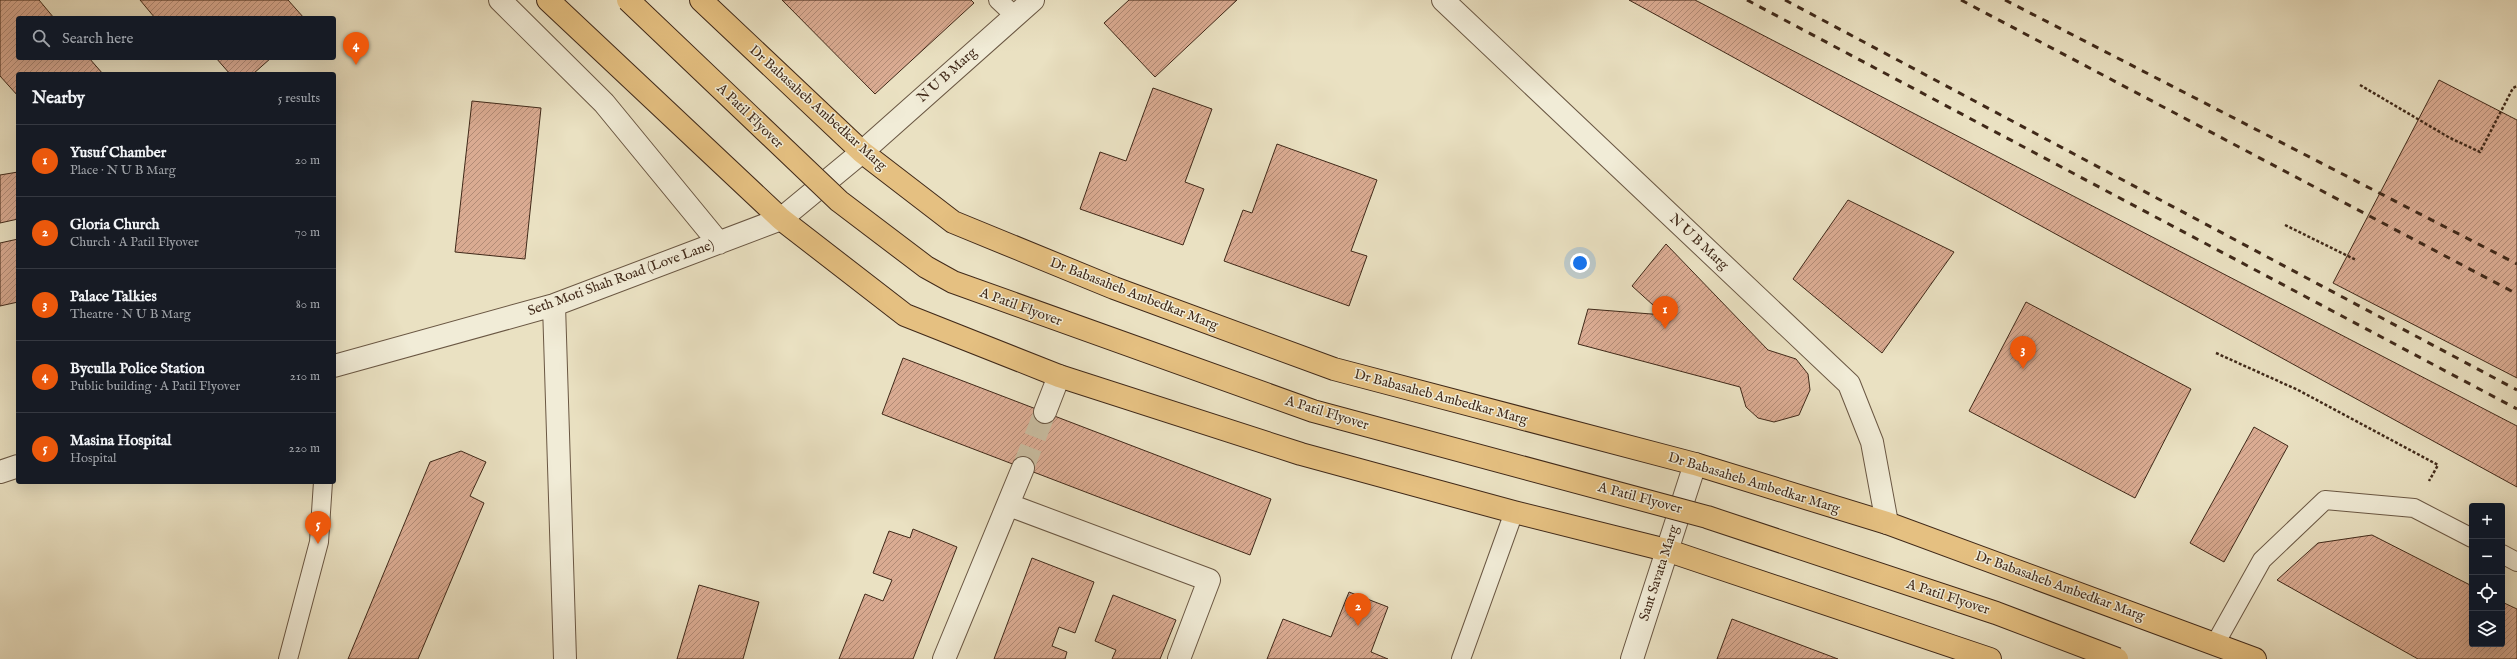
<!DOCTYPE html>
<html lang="en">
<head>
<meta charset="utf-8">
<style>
	body { margin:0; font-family:"IM FELL English",serif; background:#242831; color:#f1f3f6 }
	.controls { position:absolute; right:12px; bottom:12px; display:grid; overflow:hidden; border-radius:4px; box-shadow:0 4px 16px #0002 }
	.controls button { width:36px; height:36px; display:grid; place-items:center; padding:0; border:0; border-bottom:1px solid #363941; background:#171b24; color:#f1f3f6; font:20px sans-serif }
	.you { position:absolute; left:1580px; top:263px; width:14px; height:14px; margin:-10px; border:3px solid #fff; border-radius:50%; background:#1a73e8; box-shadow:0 0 0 6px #1a73e833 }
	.badge { display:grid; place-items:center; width:26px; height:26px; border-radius:50%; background:#ea580c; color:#fff; font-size:13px; font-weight:700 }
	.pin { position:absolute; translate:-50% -33px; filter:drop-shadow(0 1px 2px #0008) }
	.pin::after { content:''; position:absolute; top:21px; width:14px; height:12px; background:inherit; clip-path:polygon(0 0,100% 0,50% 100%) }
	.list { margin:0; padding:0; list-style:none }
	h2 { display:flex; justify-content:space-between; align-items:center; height:52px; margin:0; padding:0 16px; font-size:17px }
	h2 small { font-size:13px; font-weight:400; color:#9ea1a6 }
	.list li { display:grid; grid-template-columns:26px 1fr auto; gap:12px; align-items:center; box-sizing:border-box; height:72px; padding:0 16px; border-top:1px solid #363941 }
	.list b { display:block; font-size:15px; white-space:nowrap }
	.list p { margin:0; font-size:13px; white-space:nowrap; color:#9ea1a6 }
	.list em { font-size:13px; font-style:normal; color:#9ea1a6 }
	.icon { flex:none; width:22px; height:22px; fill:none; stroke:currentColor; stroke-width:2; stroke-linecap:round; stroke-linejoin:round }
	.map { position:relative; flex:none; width:2517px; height:659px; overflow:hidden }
	.search { position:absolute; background:#171b24; box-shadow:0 4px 16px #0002; left:16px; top:16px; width:320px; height:44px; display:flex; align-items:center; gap:10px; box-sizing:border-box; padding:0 14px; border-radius:4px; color:#9ea1a6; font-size:15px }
	.panel { position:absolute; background:#171b24; box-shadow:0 4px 16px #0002; left:16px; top:72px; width:320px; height:412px; border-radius:4px }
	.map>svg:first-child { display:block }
	.building { fill:url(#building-hatch); stroke:#402919 }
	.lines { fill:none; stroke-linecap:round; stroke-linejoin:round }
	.minor-tunnel { stroke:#c8bca0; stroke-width:22; stroke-dasharray:22 11; stroke-linecap:butt }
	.service-casing { stroke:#6a5743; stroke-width:20 }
	.minor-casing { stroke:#6a5743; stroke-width:24 }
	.tertiary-casing { stroke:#6a5743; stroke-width:24 }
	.trunk-casing { stroke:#402919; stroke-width:24 }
	.path { stroke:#402919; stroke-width:2.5; stroke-dasharray:3 2; stroke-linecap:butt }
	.service { stroke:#f1ecd7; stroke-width:18 }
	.minor { stroke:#f1ecd7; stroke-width:22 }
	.tertiary { stroke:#f1ecd7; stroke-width:22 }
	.trunk { stroke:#e5c081; stroke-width:22 }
	.rail { stroke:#402919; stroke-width:3; stroke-dasharray:7 7; stroke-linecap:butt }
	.trunk-bridge-casing { stroke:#402919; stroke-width:24; stroke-linecap:butt }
	.trunk-bridge { stroke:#e5c081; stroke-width:22 }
	.labels { text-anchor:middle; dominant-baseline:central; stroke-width:3; stroke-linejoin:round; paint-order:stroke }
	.street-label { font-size:14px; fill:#402919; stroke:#f1ecd7 }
</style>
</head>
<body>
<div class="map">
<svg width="2517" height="659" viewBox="0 0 2517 659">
	<defs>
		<pattern id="building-hatch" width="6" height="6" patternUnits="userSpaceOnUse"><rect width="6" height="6" fill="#daab92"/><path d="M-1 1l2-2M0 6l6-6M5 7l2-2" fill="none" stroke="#b28b76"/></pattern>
	</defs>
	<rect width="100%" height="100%" fill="#eae1c2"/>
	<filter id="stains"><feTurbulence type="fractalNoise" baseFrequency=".005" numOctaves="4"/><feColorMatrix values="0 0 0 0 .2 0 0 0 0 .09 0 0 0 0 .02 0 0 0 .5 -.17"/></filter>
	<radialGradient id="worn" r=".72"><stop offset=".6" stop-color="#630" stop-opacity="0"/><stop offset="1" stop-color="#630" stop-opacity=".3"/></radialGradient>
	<path class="building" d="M0,0H39L54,18H18V58H89L103,74H18V96L0,76Z
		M140,0H288L304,18H155Z
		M782,0H971L974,3L875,94Z
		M1129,0H1237L1155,77L1104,23Z
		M1629,0H1695L2517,426V487Z
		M216,58H271L253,74H230Z
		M2439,80L2517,120V378L2333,283Z
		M1153,88L1212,109L1185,182L1204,189L1183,245L1080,209L1100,152L1126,161Z
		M472,101L541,108L525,259L455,252Z
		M1277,144L1377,180L1351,251L1367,256L1349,306L1224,261L1243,210L1252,213Z
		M18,172V219L0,223V175Z
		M1848,200L1954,252L1882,353L1793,279Z
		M18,239V302L0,306V243Z
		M1666,244L1768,350L1796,359L1808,374L1810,390L1799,415L1774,422L1758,418L1746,407L1740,387L1578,344L1588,309L1664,315L1632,286Z
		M2026,302L2191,389L2135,498L1969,411Z
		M903,358L1271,499L1250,555L882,414Z
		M2254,427L2288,446L2224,562L2190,543Z
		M461,451L486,462L470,496L484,503L418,659H348L430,462Z
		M913,529L957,547L913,659H839L865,594L883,601L892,580L873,573L889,531L910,538Z
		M2372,535L2472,586V644H2502V602L2517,609V659H2418L2277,580L2318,543Z
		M1032,558L1094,582L1075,633L1059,627L1052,646L1067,652L1065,659H994Z
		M699,585L759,602L743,659H677Z
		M1349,592L1388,607L1371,652L1388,659H1267L1283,619L1331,637Z
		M1113,595L1176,620L1160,659H1112L1116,650L1095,641Z
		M1732,619L1838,659H1717Z"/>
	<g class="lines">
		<path class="minor-tunnel" d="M1023,468L1045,412"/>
		<g class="service-casing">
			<path id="service" d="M998,0L1014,15
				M2502,554L2517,562
				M2215,644L2262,560L2325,500L2414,508L2472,538
				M288,659L319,542L323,482
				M1461,659L1514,512"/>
		</g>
		<g class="minor-casing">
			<path id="minor" d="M500,0L604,103L719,243
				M1443,0L1849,384L1872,442L1887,523
				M554,305L565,659
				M334,366L554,305L781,219L862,152L1033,0
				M1045,412L1059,376
				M0,472L18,466
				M1009,505L1209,580L1179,659
				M944,659L1023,468"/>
		</g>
		<g class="tertiary-casing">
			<path id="tertiary" d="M1632,659L1695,464"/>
		</g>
		<g class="trunk-casing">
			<path id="trunk" d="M548,0L781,219L905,315L1059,376L1301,454L1514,512L1666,550L1990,659
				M701,0L862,152L953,222L1114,288L1334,369L1695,464L1887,523L2255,659"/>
		</g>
		<path class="path" d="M2360,85L2450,138L2480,152L2513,88L2517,86
			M2285,225L2356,260
			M2216,353L2298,390L2438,465L2429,481"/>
		<use href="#service" class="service"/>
		<use href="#minor" class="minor"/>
		<use href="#tertiary" class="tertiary"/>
		<use href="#trunk" class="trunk"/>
		<path class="rail" d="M1747,0L2517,409
			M1785,0L2517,390
			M1961,0L2517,294
			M2005,0L2517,264"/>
		<g class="trunk-bridge-casing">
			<path id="trunk-bridge" d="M628,0L839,201L926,267L953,282L1313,411L1707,517L1996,613L2117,659"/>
		</g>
		<use href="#trunk-bridge" class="trunk-bridge"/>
	</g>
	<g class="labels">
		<g class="street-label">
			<text transform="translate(947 75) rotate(-42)">N U B Marg</text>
			<text transform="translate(818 108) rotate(42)">Dr Babasaheb Ambedkar Marg</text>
			<text transform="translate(750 116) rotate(44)">A Patil Flyover</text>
			<text transform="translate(1699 242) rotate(43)">N U B Marg</text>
			<text transform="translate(621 278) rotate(-20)">Seth Moti Shah Road (Love Lane)</text>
			<text transform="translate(1134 294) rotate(21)">Dr Babasaheb Ambedkar Marg</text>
			<text transform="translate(1021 307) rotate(20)">A Patil Flyover</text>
			<text transform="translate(1441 397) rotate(15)">Dr Babasaheb Ambedkar Marg</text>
			<text transform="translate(1327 413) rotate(17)">A Patil Flyover</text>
			<text transform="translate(1754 483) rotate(17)">Dr Babasaheb Ambedkar Marg</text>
			<text transform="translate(1640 498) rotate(15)">A Patil Flyover</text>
			<text transform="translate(1659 573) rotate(-72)">Sant Savata Marg</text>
			<text transform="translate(2060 586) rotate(20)">Dr Babasaheb Ambedkar Marg</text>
			<text transform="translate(1948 597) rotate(18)">A Patil Flyover</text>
		</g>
	</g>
	<rect width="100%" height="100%" filter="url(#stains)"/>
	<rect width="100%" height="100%" fill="url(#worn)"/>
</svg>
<div class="controls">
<button>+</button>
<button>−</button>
<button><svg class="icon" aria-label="locate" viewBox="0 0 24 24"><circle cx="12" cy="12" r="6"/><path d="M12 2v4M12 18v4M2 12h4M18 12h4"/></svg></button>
<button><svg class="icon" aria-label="layers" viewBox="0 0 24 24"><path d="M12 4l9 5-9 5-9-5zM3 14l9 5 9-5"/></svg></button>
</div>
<div class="you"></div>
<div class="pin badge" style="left:1665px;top:329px">1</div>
<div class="pin badge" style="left:1358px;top:626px">2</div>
<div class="pin badge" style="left:2023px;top:369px">3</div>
<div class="pin badge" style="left:356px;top:65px">4</div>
<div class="pin badge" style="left:318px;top:544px">5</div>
<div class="search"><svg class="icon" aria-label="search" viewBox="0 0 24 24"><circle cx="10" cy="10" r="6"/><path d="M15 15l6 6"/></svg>Search here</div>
<section class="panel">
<h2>Nearby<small>5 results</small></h2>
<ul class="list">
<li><span class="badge">1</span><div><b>Yusuf Chamber</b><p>Place · N U B Marg</p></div><em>20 m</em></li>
<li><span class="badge">2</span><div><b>Gloria Church</b><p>Church · A Patil Flyover</p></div><em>70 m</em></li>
<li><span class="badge">3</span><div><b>Palace Talkies</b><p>Theatre · N U B Marg</p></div><em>80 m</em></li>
<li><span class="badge">4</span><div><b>Byculla Police Station</b><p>Public building · A Patil Flyover</p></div><em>210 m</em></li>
<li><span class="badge">5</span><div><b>Masina Hospital</b><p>Hospital</p></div><em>220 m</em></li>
</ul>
</section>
</div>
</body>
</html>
